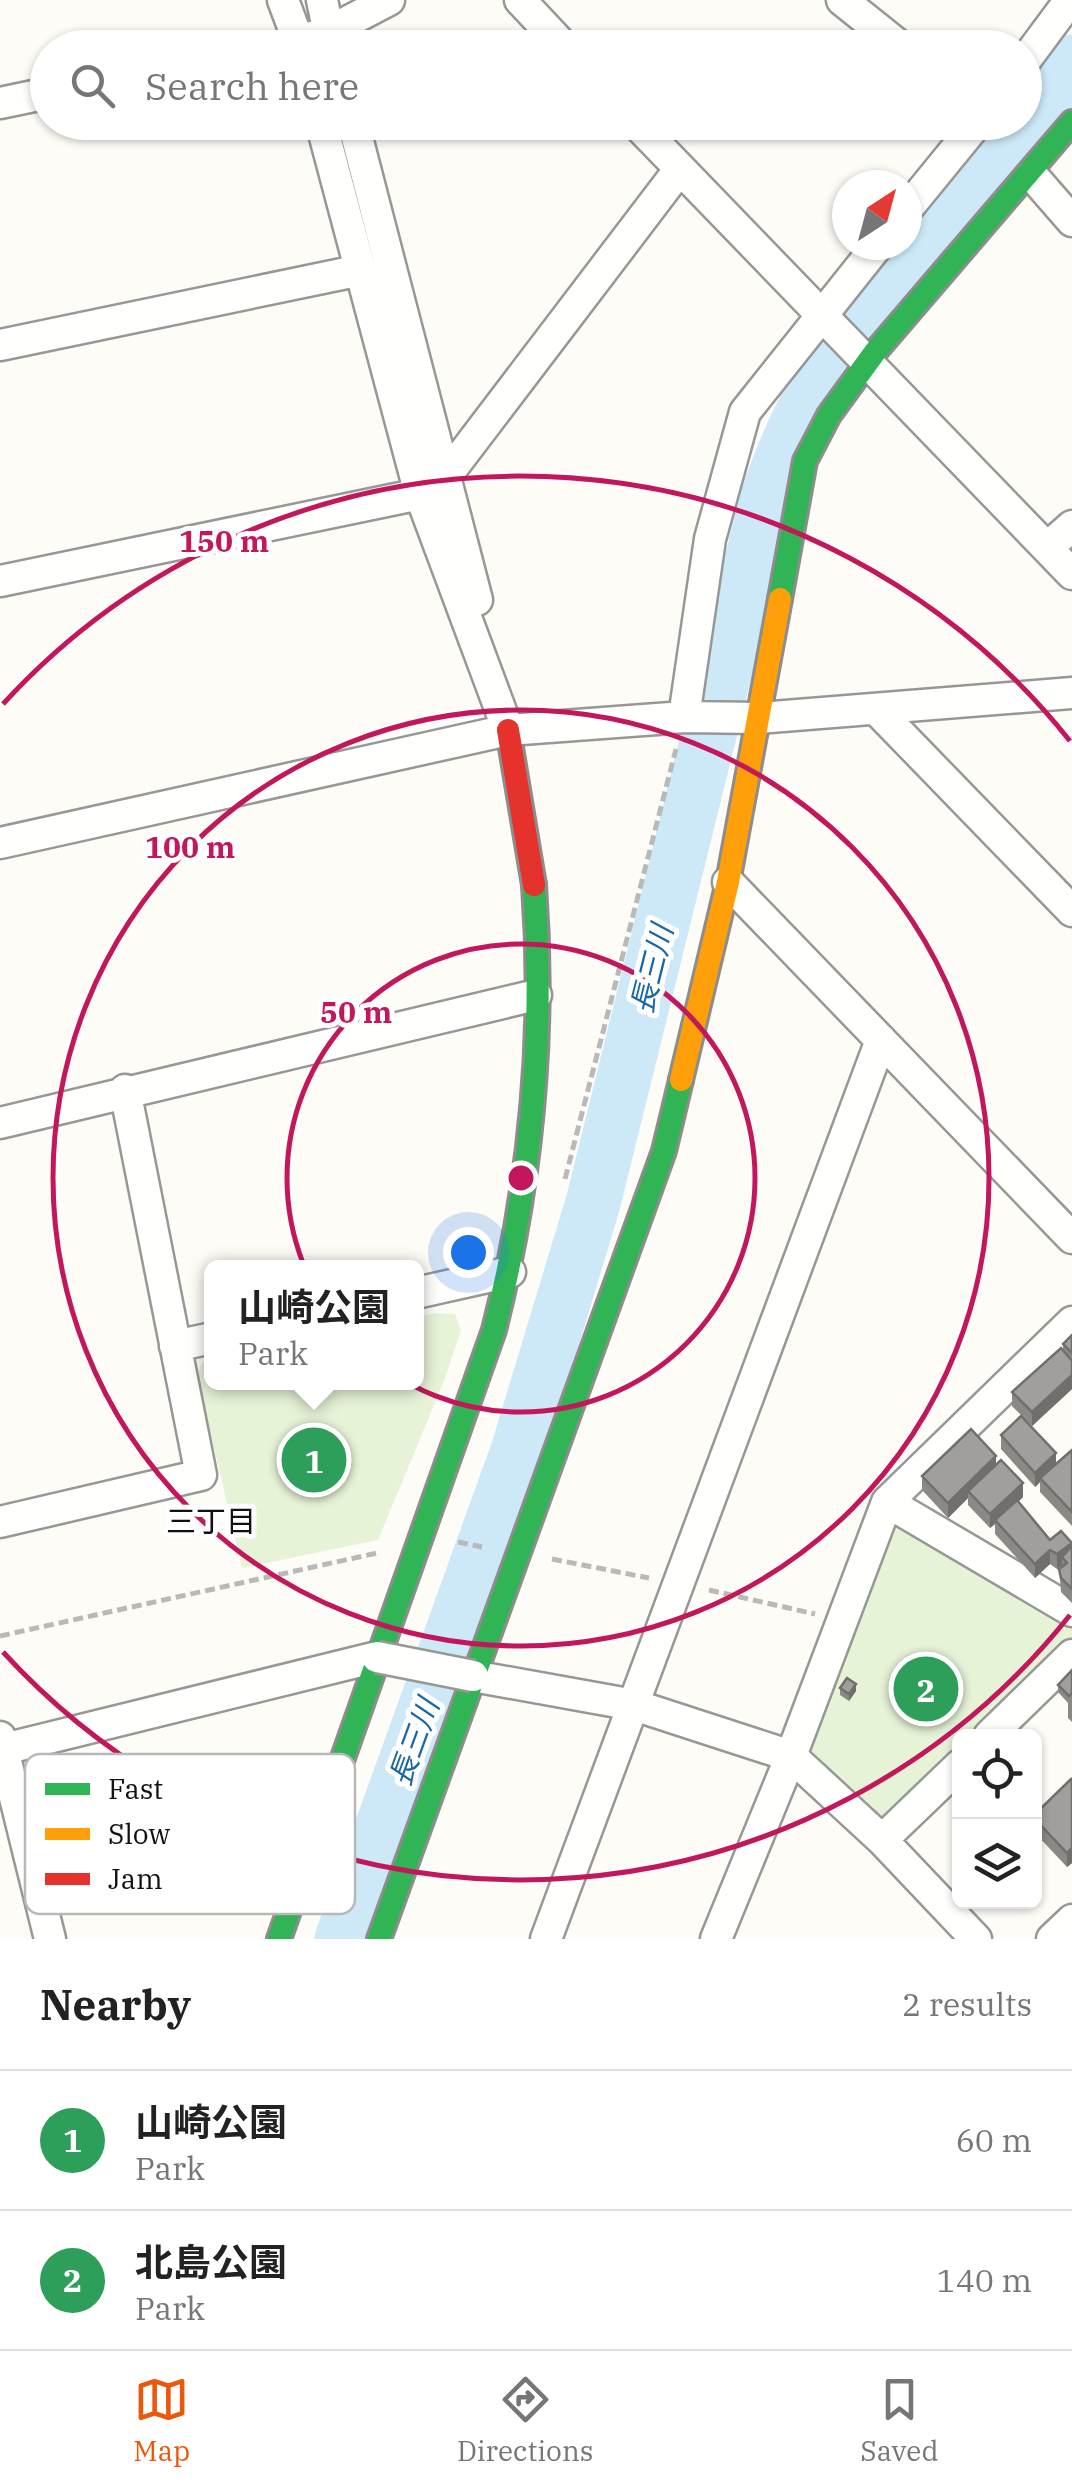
<!DOCTYPE html>
<html lang="en">
<head>
<meta charset="utf-8">
<style>
	body { margin:0; font-family:"IBM Plex Serif","Noto Sans JP",serif; background:#f2f2f2; color:#222 }
	.controls { position:absolute; right:30px; bottom:30px; display:grid; overflow:hidden; border-radius:15px; box-shadow:0 2px 8px #0004 }
	.controls button { width:90px; height:90px; display:grid; place-items:center; padding:0; border:0; border-bottom:2px solid #e0e0e0; background:#fff; color:#222; font:50px sans-serif }
	.compass { position:absolute; left:832px; top:170px; width:90px; height:90px; border-radius:50%; background:#fff; box-shadow:0 2px 8px #0004; rotate:36deg }
	.you { position:absolute; left:468px; top:1252px; width:35px; height:35px; margin:-25px; border:8px solid #fff; border-radius:50%; background:#1a73e8; box-shadow:0 0 0 15px #1a73e833 }
	.badge { display:grid; place-items:center; width:65px; height:65px; border-radius:50%; background:#ea580c; color:#fff; font-size:32px; font-weight:700 }
	.pin { position:absolute; translate:-50% -50%; border:5px solid #fff; box-shadow:0 2px 10px #0006 }
	.popup { position:absolute; left:204px; top:1260px; width:220px; height:130px; box-sizing:border-box; display:grid; place-content:center; border-radius:15px; background:#fff; filter:drop-shadow(0 2px 8px #0005); font-size:32px; white-space:nowrap; color:#767676 }
	.popup b { font-size:38px; color:#222 }
	.popup::after { content:''; position:absolute; left:50%; top:100%; margin-left:-20px; border:20px solid transparent; border-top-color:#fff }
	.list { margin:0; padding:0; list-style:none }
	h2 { display:flex; justify-content:space-between; align-items:center; height:130px; margin:0; padding:0 40px; font-size:42px }
	h2 small { font-size:32px; font-weight:400; color:#767676 }
	.list li { display:grid; grid-template-columns:65px 1fr auto; gap:30px; align-items:center; box-sizing:border-box; height:140px; padding:0 40px; border-top:2px solid #e0e0e0 }
	.list b { display:block; font-size:38px; white-space:nowrap }
	.list p { margin:0; font-size:32px; white-space:nowrap; color:#767676 }
	.list em { font-size:32px; font-style:normal; color:#767676 }
	.icon { flex:none; width:55px; height:55px; fill:none; stroke:currentColor; stroke-width:2; stroke-linecap:round; stroke-linejoin:round }
	.map { position:relative; flex:none; width:1072px; height:1939px; overflow:hidden }
	.search { position:absolute; background:#fff; box-shadow:0 2px 8px #0004; left:30px; right:30px; top:30px; height:110px; display:flex; align-items:center; gap:25px; box-sizing:border-box; padding:0 35px; border-radius:55px; color:#767676; font-size:38px }
	.sheet { height:410px; background:#fff }
	nav { display:flex; justify-content:space-around; align-items:center; box-sizing:border-box; height:140px; border-top:2px solid #e0e0e0; background:#fff; font-size:28px; color:#767676 }
	nav a { display:grid; justify-items:center; gap:5px }
	nav .on { color:#ea580c }
	.map>svg:first-child { display:block }
	.green { fill:#e7f3d7 }
	.lines { fill:none; stroke-linecap:round; stroke-linejoin:round }
	.river { stroke:#cde8f7; stroke-width:55 }
	.street-casing { stroke:#979795; stroke-width:35 }
	.fast-casing { stroke:#8e8d8b; stroke-width:28 }
	.slow-casing { stroke:#8e8d8b; stroke-width:28 }
	.jam-casing { stroke:#8e8d8b; stroke-width:28 }
	.path { stroke:#b9b9b8; stroke-width:5; stroke-dasharray:10 5; stroke-linecap:butt }
	.street { stroke:#fffffe; stroke-width:30 }
	.fast { stroke:#30b455; stroke-width:22 }
	.slow { stroke:#ff9f0a; stroke-width:22 }
	.jam { stroke:#e5322d; stroke-width:22 }
	.street-bridge-casing { stroke:#979795; stroke-width:35; stroke-linecap:butt }
	.street-bridge { stroke:#fffffe; stroke-width:30 }
	.wall { fill:#8a8986 }
	.shaded-wall { fill:#716f6d }
	.building { fill:#a19f9c; stroke:#716f6d; stroke-width:2.5 }
	.ring { fill:none; stroke:#c2185b; stroke-width:5 }
	.labels { text-anchor:middle; dominant-baseline:central; stroke-width:10; stroke-linejoin:round; paint-order:stroke }
	.water-label { font-size:30px; font-style:italic; fill:#1768a6; stroke:#fff }
	.neighbourhood-label { font-size:30px; fill:#111; stroke:#fff }
	.key { fill:#fff; stroke:#b8b8b8; stroke-width:2.5 }
	.key-label { font-size:28px; fill:#111 }
	.centre { fill:#c2185b; stroke:#fff; stroke-width:5 }
	.ring-label { font-size:30px; text-anchor:middle; font-weight:bold; fill:#c2185b; stroke:#fff; stroke-width:10; stroke-linejoin:round; paint-order:stroke }
</style>
</head>
<body>
<div class="map">
<svg width="1072" height="1939" viewBox="0 0 1072 1939">
	<rect width="100%" height="100%" fill="#fdfcf7"/>
	<path class="green" d="M436,1313L455,1314L461,1330L444,1381L378,1540L242,1568L197,1375L202,1363L211,1361L212,1382H416L417,1317Z
		M903,1524L1072,1622V1641L972,1736H960L959,1749L886,1819H875L813,1761L808,1749L889,1528Z"/>
	<g class="lines">
		<path class="river" d="M342,1939L518,1451L593,1203L768,496C786,446 804,402 836,359L1025,131L1072,62"/>
		<g class="street-casing">
			<path id="street" d="M283,0L301,48
				M322,0L332,48
				M520,0L565,48
				M842,0L902,48
				M275,48L328,32L389,0
				M1024,62L1070,0
				M0,103L48,93
				M321,122L420,494L508,730
				M353,122L477,600
				M635,122L1072,574
				M1032,175L1072,221
				M907,209L978,122
				M0,345L361,270
				M447,475L679,170
				M1047,548L1072,526
				M0,581L420,494
				M876,709L1072,911
				M684,717L710,539L745,412L878,245
				M0,843L508,730L684,717L759,718L1072,693
				M728,882L1072,1238
				M0,1123L536,995
				M416,1293L510,1272
				M175,1346L212,1338
				M887,1502L1072,1611
				M0,1522L201,1475L125,1090
				M473,1676L634,1705L791,1756L882,1840L976,1939
				M989,1736L1072,1655
				M0,1737L50,1939
				M0,1750L377,1657
				M882,1840L960,1765
				M546,1939L881,1040
				M716,1939L791,1756L887,1502L1072,1322
				M1052,1939L1072,1920"/>
		</g>
		<g class="fast-casing">
			<path id="fast" d="M780,599L805,461L829,415L875,352L1072,122
				M279,1939L494,1330C531,1184 545,1035 534,885
				M379,1939L664,1151L681,1080"/>
		</g>
		<g class="slow-casing">
			<path id="slow" d="M681,1080L728,882L780,599"/>
		</g>
		<g class="jam-casing">
			<path id="jam" d="M508,730L534,885"/>
		</g>
		<path class="path" d="M565,1179L676,749
			M458,1542L482,1547
			M552,1559L649,1578
			M709,1590L815,1614
			M0,1636L377,1553"/>
		<use href="#street" class="street"/>
		<use href="#fast" class="fast"/>
		<use href="#slow" class="slow"/>
		<use href="#jam" class="jam"/>
		<g class="street-bridge-casing">
			<path id="street-bridge" d="M377,1657L473,1676"/>
		</g>
		<use href="#street-bridge" class="street-bridge"/>
	</g>
	<path class="wall" d="M1072,1335V1389L1032,1426L1012,1406V1392L1063,1350V1344Z
		M1001,1435L1056,1464L1072,1450V1526L1040,1492V1482L1035,1487L1001,1449Z
		M996,1465L1023,1497L1018,1502L1050,1540L1072,1543V1603L1061,1592L1059,1569L1062,1565L1057,1569L1050,1564L1035,1578L995,1534V1524L990,1528L968,1505V1498L948,1518L922,1490V1476Z
		M1072,1671V1722L1068,1718V1703L1058,1692V1685Z
		M840,1688L856,1691L849,1701L840,1695Z
		M1072,1781V1863L1067,1867L1034,1832V1815Z"/>
	<path class="shaded-wall" d="M1072,1375V1389L1032,1426V1412Z
		M1056,1453V1467L1040,1478V1482L1035,1487V1473Z
		M996,1456V1470L968,1491V1498L948,1518V1503Z
		M1023,1483V1497L996,1522L995,1520V1524L990,1528V1514Z
		M1072,1543V1557H1062V1565L1057,1569V1554Z
		M1050,1550V1564L1035,1578V1564Z
		M856,1684V1691L849,1701V1694Z
		M1072,1848V1863L1067,1867V1853Z
		M1039,1854V1868L1034,1872V1858Z"/>
	<path class="building" d="M1072,1335V1353L1063,1344Z
		M1061,1348L1072,1361V1375L1032,1412L1012,1392Z
		M1021,1416L1056,1453L1035,1473L1001,1435Z
		M971,1429L996,1456L948,1503L922,1476Z
		M1072,1450V1512L1040,1478Z
		M1001,1460L1023,1483L990,1514L968,1491Z
		M1017,1500L1050,1540L1061,1531L1072,1543L1057,1554L1050,1550L1035,1564L995,1520Z
		M1072,1546V1589L1061,1578L1059,1569L1067,1563L1062,1557Z
		M1072,1670V1693L1069,1696L1058,1685Z
		M847,1678L856,1684L849,1694L840,1688Z
		M1071,1779L1072,1781V1848L1067,1853L1034,1818V1815Z"/>
	<g class="ring">
		<circle cx="521" cy="1178" r="234"/>
		<circle cx="521" cy="1178" r="468"/>
		<path d="M1070 1615A702 702 0 0 1 3 1652M3 704A702 702 0 0 1 1070 741"/>
	</g>
	<g class="labels">
		<g class="water-label">
			<text transform="translate(651 969) rotate(-76)">長三川</text>
			<text transform="translate(413 1742) rotate(-70)">長三川</text>
		</g>
		<g class="neighbourhood-label">
			<text x="211" y="1520">三丁目</text>
		</g>
	</g>
	<rect x="25" y="1754" width="330" height="160" rx="15" class="key"/>
	<rect x="45" y="1783" width="45" height="12" fill="#30b455"/>
	<rect x="45" y="1828" width="45" height="12" fill="#ff9f0a"/>
	<rect x="45" y="1873" width="45" height="12" fill="#e5322d"/>
	<g class="key-label">
		<text x="108" y="1799">Fast</text>
		<text x="108" y="1844">Slow</text>
		<text x="108" y="1889">Jam</text>
	</g>
	<circle cx="521" cy="1178" r="15" class="centre"/>
	<g class="ring-label">
		<text x="224" y="552">150 m</text>
		<text x="190" y="858">100 m</text>
		<text x="356" y="1023">50 m</text>
	</g>
</svg>
<div class="controls">
<button><svg class="icon" aria-label="locate" viewBox="0 0 24 24"><circle cx="12" cy="12" r="6"/><path d="M12 2v4M12 18v4M2 12h4M18 12h4"/></svg></button>
<button><svg class="icon" aria-label="layers" viewBox="0 0 24 24"><path d="M12 4l9 5-9 5-9-5zM3 14l9 5 9-5"/></svg></button>
</div>
<svg class="compass" viewBox="-18 -18 36 36"><path d="M0-13l5 13h-10z" fill="#e53935"/><path d="M0 13l5-13h-10z" fill="#767676"/></svg>
<div class="you"></div>
<div class="pin badge" style="left:314px;top:1460px;background:#2e9e5b">1</div>
<div class="popup"><b>山崎公園</b>Park</div>
<div class="pin badge" style="left:926px;top:1689px;background:#2e9e5b">2</div>
<div class="search"><svg class="icon" aria-label="search" viewBox="0 0 24 24"><circle cx="10" cy="10" r="6"/><path d="M15 15l6 6"/></svg>Search here</div>
</div>
<section class="sheet">
<h2>Nearby<small>2 results</small></h2>
<ul class="list">
<li><span class="badge" style="background:#2e9e5b">1</span><div><b>山崎公園</b><p>Park</p></div><em>60 m</em></li>
<li><span class="badge" style="background:#2e9e5b">2</span><div><b>北島公園</b><p>Park</p></div><em>140 m</em></li>
</ul>
</section>
<nav>
<a class="on"><svg class="icon" aria-label="map" viewBox="0 0 24 24"><path d="M3 6l6-2 6 2 6-2v14l-6 2-6-2-6 2zM9 4v14M15 6v14"/></svg>Map</a>
<a><svg class="icon" aria-label="directions" viewBox="0 0 24 24"><path d="M12 3l9 9-9 9-9-9zM9 14v-3h6M13 9l2 2-2 2"/></svg>Directions</a>
<a><svg class="icon" aria-label="saved" viewBox="0 0 24 24"><path d="M7 4h10v16l-5-4-5 4z"/></svg>Saved</a>
</nav>
</body>
</html>
